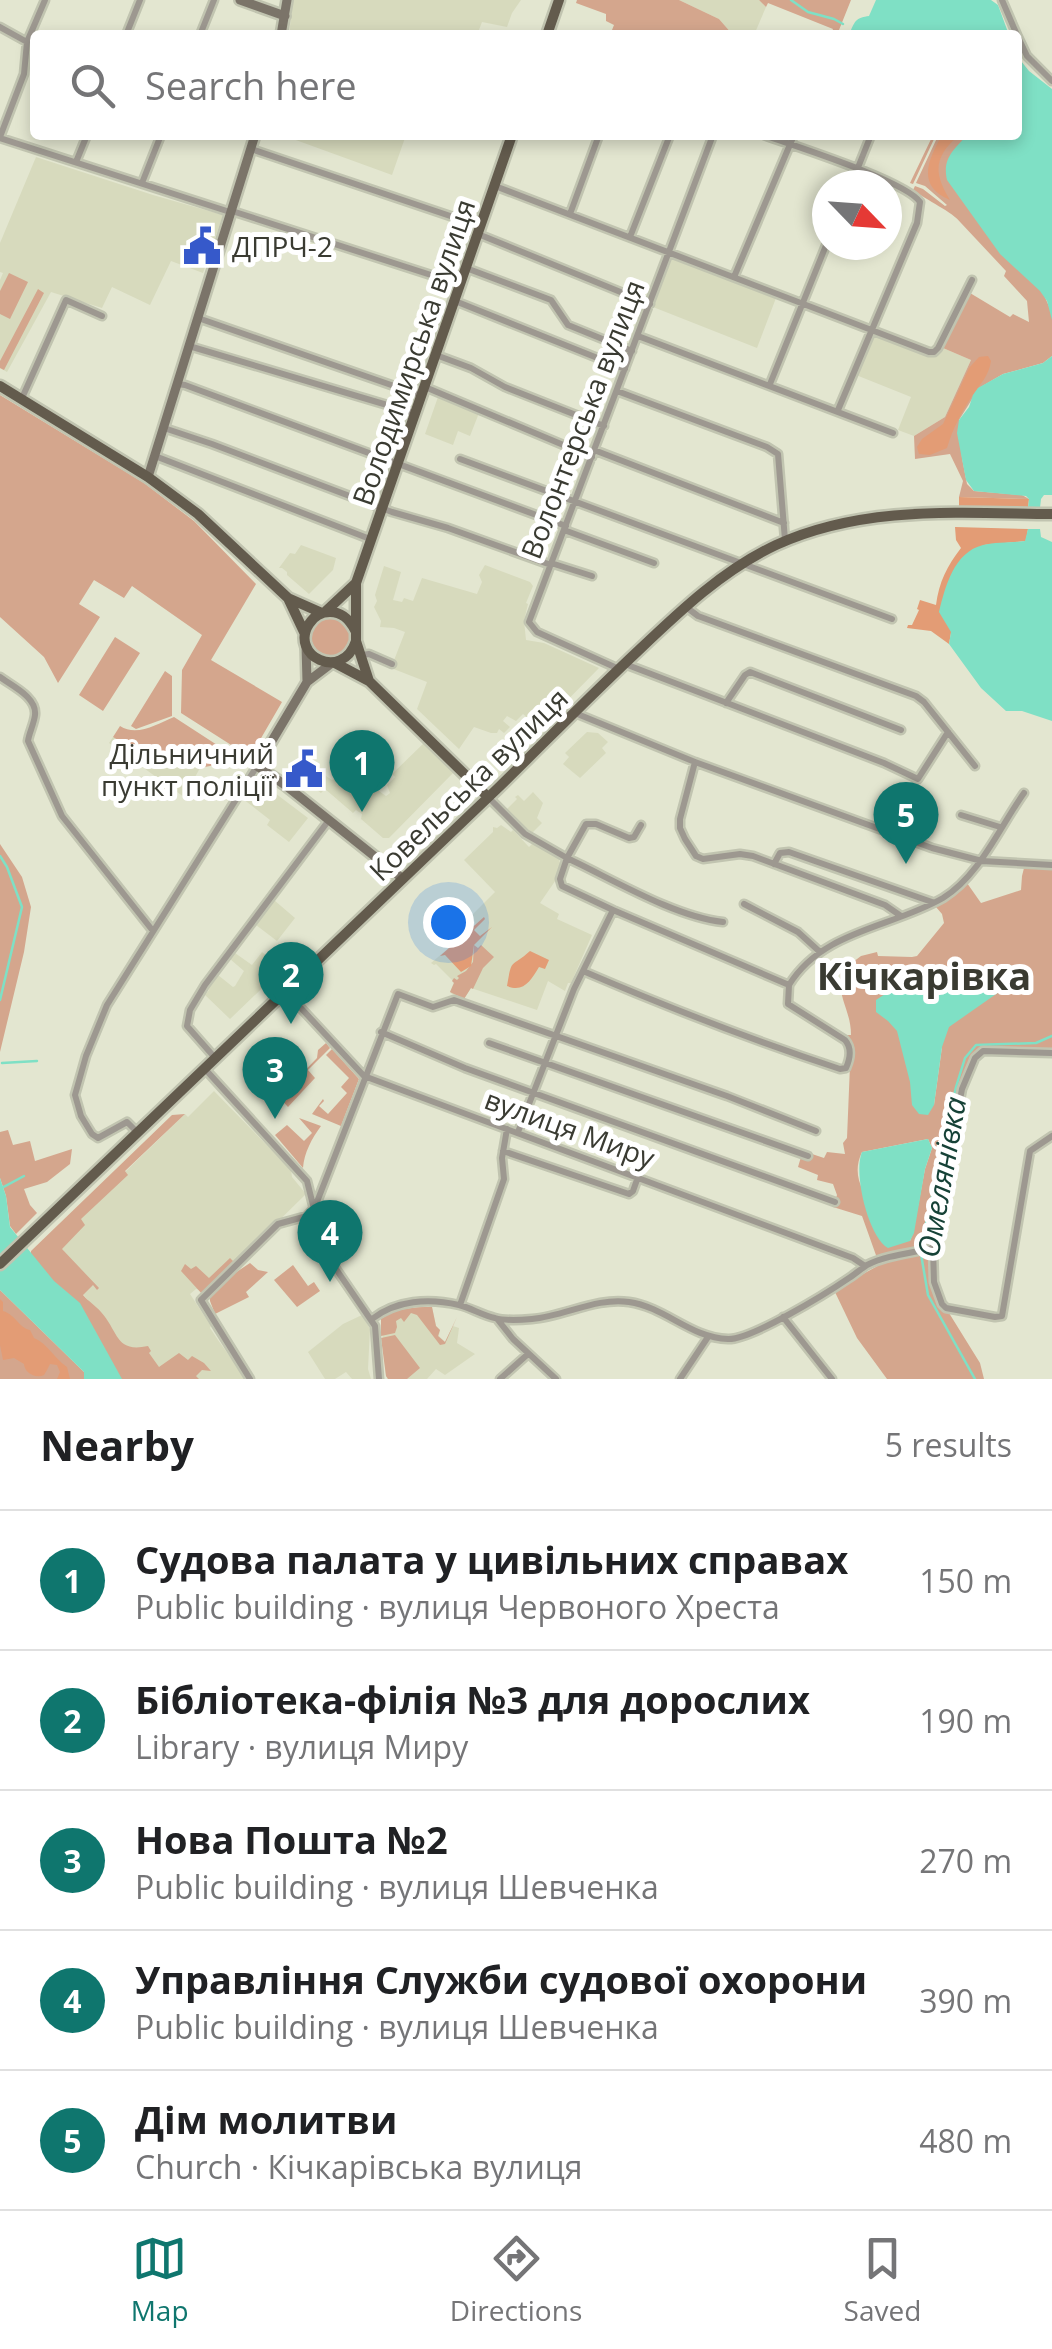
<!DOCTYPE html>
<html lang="en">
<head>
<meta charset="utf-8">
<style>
	body { margin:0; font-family:"Open Sans",sans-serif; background:#f2f2f2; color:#202124 }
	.compass { position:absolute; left:812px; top:170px; width:90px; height:90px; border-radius:50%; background:#fff; box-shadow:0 5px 15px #0003; rotate:115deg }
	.you { position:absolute; left:448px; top:922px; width:35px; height:35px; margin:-25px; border:8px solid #fff; border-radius:50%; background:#1a73e8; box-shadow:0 0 0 15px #1a73e833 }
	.badge { display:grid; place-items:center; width:65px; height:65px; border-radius:50%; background:#0f766e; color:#fff; font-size:32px; font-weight:700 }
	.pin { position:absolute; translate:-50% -82px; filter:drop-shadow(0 2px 5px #0008) }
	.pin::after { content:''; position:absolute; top:52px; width:35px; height:30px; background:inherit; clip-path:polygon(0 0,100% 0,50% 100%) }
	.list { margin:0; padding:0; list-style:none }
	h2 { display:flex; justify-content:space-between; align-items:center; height:130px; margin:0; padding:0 40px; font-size:42px }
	h2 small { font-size:32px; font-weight:400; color:#757577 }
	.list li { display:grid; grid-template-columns:65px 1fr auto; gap:30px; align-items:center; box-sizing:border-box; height:140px; padding:0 40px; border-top:2px solid #e0e0e0 }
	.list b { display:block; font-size:38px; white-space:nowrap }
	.list p { margin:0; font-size:32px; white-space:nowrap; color:#757577 }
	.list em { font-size:32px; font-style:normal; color:#757577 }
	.icon { flex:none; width:55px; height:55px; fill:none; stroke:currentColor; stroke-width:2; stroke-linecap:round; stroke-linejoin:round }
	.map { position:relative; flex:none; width:1052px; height:1379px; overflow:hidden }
	.search { position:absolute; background:#fff; box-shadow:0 5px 15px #0003; left:30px; right:30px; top:30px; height:110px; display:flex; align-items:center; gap:25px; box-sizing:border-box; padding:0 35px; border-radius:10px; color:#757577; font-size:38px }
	.sheet { height:830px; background:#fff }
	nav { display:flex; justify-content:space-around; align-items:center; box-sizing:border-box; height:140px; border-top:2px solid #e0e0e0; background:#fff; font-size:28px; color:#757577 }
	nav a { display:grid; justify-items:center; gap:5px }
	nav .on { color:#0f766e }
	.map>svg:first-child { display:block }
	.built { fill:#d7dabd }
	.green { fill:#d4a68d; fill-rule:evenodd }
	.forest { fill:#e39c75 }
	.water { fill:#7fe0c5 }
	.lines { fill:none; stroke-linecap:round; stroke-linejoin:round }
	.stream { stroke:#7fe0c5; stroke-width:2.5 }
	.street-casing { stroke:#c1c4b0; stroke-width:11 }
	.secondary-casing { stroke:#c1c4b0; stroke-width:14 }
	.primary-casing { stroke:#c1c4b0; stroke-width:15 }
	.street { stroke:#9d9890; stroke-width:6 }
	.secondary { stroke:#7b7469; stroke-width:9 }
	.primary { stroke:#635b4d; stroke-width:10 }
	.labels { text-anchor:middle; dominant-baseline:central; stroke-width:10; stroke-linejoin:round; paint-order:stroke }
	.poi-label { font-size:28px; fill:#3a3b32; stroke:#fff; text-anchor:start }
	.street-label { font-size:28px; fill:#3a3b32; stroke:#fff }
	.water-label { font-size:30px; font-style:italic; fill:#164237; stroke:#fff }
	.district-label { font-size:38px; font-weight:bold; fill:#3a3b32; stroke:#fff }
</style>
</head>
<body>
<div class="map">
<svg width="1052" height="1379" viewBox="0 0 1052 1379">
	<rect width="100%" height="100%" fill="#e3e6d0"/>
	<path class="built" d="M293,0H521L512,13L507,27L482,22L477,35H289Z
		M679,0H759L766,7L754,35H733L719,19Z
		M282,135H406L392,175Z
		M36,157L153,195L223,215L203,273L171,261L150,305L112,287L102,308L51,292L7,372L0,368V280L3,273L0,272V243Z
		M672,258L776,298L757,348L653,307Z
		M873,336L928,356H936L943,348L971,360L945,417L914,436L898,430L911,397L856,375Z
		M438,397L479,413L470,436L458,431L453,445L425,434Z
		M301,545L336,558L333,570L309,594L287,575V572L282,568H279L290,553L295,554Z
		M485,565L530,582L533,586L526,603L528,604L524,621L526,640L544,643L599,668L542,726L537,722L535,724L523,714L516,721L507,716L503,721L510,727L504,733L499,729L497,733H491L474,727L459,749L417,709L427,682L391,668L405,632L394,628L380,627L381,621L374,607L377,601L375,595L384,566L401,572L393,600L402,602L404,598L413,601L422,578L477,594L482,582L479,575Z
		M587,732L598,733L608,742L602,748L606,753L580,778L563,764L569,757L565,753Z
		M113,737L160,766L168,756L200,768L184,797L109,743Z
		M424,743L454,772L389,838H383L361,819L362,814L356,810L353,813L325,789L321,793L296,774L304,765L306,767L308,764L332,780L352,772L386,796L390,793L387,785L395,777L392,774Z
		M255,778L308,818L289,842L267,825L270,820L243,799Z
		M533,792L543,803L537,818L542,823L532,833L506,810L517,799L515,797L518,795L524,801Z
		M501,825L511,832L513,830L529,847L533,843L559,859L562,871L540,903L559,914L557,919L592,935L571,983H568L565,991L548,981L537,1010L471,988L464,999L452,994L450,992L454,982L436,964L434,965L431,963L476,925L472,915L495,892L464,860L493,832V827L497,828Z
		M274,900L295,918L277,941L256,925Z
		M262,952L282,969L230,1019L205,995L209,990L208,988L218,975L233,987L235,986L244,971L230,959L235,953L252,965Z
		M214,1091L291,1170L292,1177L306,1194L207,1291L196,1289L190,1294L211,1326L210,1328L218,1340L246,1379H139L87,1299L68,1275L56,1243L127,1174L125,1172L185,1114L188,1117Z
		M432,1307L436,1326L440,1330L439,1336L445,1342L453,1326L459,1328L457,1343L475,1354L445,1375L436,1369L427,1379H388L386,1376L381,1319L405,1308Z
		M362,1315L370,1329L368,1369L371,1379H352L346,1372L335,1379H325L308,1352L343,1324Z"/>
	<path class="green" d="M577,0H679L719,19L733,35H610L614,25L606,21V14L576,3Z
		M759,0H851L837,35H831L833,29L768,3L766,7Z
		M933,135H972L1052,313V356L1043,363L1003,374L979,388L959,420L962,458L967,484L974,491L1022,495L1029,499L959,497L963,481L950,454L915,459L914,436L945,417L971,360L943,348L970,293L1010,317L1013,314L1029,322L1027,301L1004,276L1006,271L961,223C953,212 926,200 913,190L915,186L923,189L945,206L947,205L925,186L916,183L937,138L935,137L913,184L910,183Z
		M9,273L28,282L10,319L0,314V291Z
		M38,289L44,293L4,370L0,368V361Z
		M0,395L144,483L194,521L256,584L211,660L282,702L250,757L181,713L182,670L202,635L132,586L124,598L94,580L79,604L100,617L58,683L44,657L0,617Z
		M310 637a20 20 0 1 1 40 0a20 20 0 1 1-40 0Z
		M115,637L140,653L103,711L79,695Z
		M165,671L172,676V716L136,729L131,726Z
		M174,717L231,754L225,763L200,768L169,756L160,766L113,737L120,726C137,737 157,724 174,717Z
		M0,844L22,877L31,907L24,952L0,1052Z
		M1025,864L1052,870V1049C1036,1051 992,1044 981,1048C956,1058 937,1207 932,1237L925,1246L877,1258L862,1216L833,1207L837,1195L833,1184L817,1180L818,1175L798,1167L801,1157L807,1159L809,1153L824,1158L827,1152L845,1154L843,1143L847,1138L851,1041L843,1035H851C851,1010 837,999 841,971L861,956L877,952L878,956L912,957L917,956L944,923L942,914L936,907L967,883L981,903L1021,890L1022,876ZM942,1047L934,1105H912ZM928,1139L932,1148L925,1169L913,1233L910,1241C886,1218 844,1189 862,1152Z
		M474,945L478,948L481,945L494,957L483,968L473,989L471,988L464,999L450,992L454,983L452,981L454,978L457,980L459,978L457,976L466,971L473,962Z
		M326,1043L330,1048L308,1070L315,1078L288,1107L278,1096L262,1095L259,1092L275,1077L288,1088L317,1058L318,1050Z
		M332,1049L359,1079L341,1126L312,1114L323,1099L324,1101L319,1106L328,1114L347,1093L341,1087L349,1078L326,1055Z
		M185,1114L125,1171L128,1175L81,1219L85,1225L62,1249L99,1288L97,1290L93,1285L83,1295C89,1302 95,1305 101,1312C119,1332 115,1353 148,1346L151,1351L149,1353L159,1367L179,1353L188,1360L192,1356L204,1363L211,1371L202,1370L196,1376L199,1379H111L31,1272V1251L172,1115Z
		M299,1118L321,1126C312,1138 304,1153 303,1168L275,1135L287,1125L304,1141L312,1133Z
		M8,1130L13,1145L30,1141L35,1161L72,1149L70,1164L47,1182L24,1189L30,1205L37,1213L16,1234L10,1226L6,1196L0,1178V1132Z
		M925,1252L930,1256V1283L939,1306L949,1313L980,1363L984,1379H887L857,1338L834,1290L883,1263Z
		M230,1258L236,1264L203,1295L181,1271L185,1264L191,1269L196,1266L209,1278Z
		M250,1263L258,1270L268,1272L246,1292L249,1297L215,1314L210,1301V1296L232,1275Z
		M293,1265L308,1286L314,1282L320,1291L297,1307L274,1280Z
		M0,1290L84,1372V1379H0Z
		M432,1307L436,1326L440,1330L438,1336L445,1342L457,1317L445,1344L440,1345L417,1315L411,1313L404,1322L401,1318L396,1321L397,1327L395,1333L381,1336V1319C396,1308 413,1307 432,1307Z
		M395,1335L420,1368L407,1379H388L386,1376L381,1338Z"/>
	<path class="forest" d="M942,135H959C934,157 933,172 950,200C916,186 928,160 942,135Z
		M988,356L991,361C989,376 980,384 972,396C961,413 953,428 947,448L930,455L919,454L917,447L922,439L943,424L969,368L979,357Z
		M959,497L1029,499L1028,508L959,507Z
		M955,527L1028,529L1026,541L984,545L951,633L949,644L931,631L907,628L908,625H912L919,610L917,609L920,600L936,605C939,582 947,566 961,548L956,540Z
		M484,917L485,919L474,930L480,936L492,927L474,945L471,966L461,972L445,955L440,956Z
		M530,951L549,960L545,969L539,967C531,980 524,993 507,986C512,957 510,969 530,951Z
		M0,1299L3,1302V1311C16,1315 19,1328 30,1330L34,1338C48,1344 54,1358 67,1367L70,1379H57L60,1372L57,1365L50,1364C48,1368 46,1372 44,1375C35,1379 24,1372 24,1364L14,1358L3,1360L0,1345Z"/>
	<path class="water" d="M876,0H991L998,5L1009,35H854L851,30C856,19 857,18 869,16Z
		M1017,56L1029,71L1052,89V320L1047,301L1040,291L1000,254L947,180C942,158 954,150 967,135H1017Z
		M1052,356V495H1044L1041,499L1040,508H1028L1029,499L1026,496L974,491L966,480L957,433L959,420L969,407L973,395L978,388L1003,374L1043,363Z
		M1028,529H1040L1041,537L1052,542V721L1022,711H1006L981,688L949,644L951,632L939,612C945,587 954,552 983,545C996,542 1012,543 1025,541Z
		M1000,965H1011L1013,972L999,992L949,1027L942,1047L934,1105L928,1115L919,1114L912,1105L910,1082L897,1031L888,1021L876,1012V1000L888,992L944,991Z
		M928,1139L932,1148L925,1169L914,1233L910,1241L888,1248C868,1237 853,1172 862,1152Z
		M0,1178L6,1196L10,1227L54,1281L80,1303L122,1379H84V1372L0,1290Z"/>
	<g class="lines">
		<path class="stream" d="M791,0L808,12L834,19L843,24
			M0,856L7,867L22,907L0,1000
			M2,1063L37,1061
			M0,1189L24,1176
			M921,1246L956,1087L965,1058L976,1045L1036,1043L1052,1036
			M921,1254L928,1295L975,1379"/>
		<g class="street-casing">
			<path id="street" d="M1002,0L1017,35
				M0,27L27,42
				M126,35L140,0
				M200,35L214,0
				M1017,35L1027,56L1052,81
				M764,135C794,146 906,181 920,202L917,223L838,410
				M0,137L24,74L27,42L45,0
				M0,138L230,212
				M251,149L480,226
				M76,162L87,135
				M142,183L161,135
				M851,185L871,135
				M495,186L929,352H934L938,348L972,280
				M232,211L459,284
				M570,214L599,135
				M478,234L650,304
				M630,237L670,135
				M466,268L551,300L568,325L632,351
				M734,277L794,135
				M455,301L625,369
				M198,318L420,395
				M638,336L893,433
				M189,346L414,413
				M436,355L471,368L505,387L604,426
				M177,384L185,385L566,526
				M770,384L827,243
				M425,387L592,457
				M617,391L767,447L778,454L785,540
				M22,398L66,300L102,316
				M164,428L212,444L392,512L448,528L551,565
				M594,450L784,523
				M155,456L370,539
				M460,459L892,619
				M564,530L654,563
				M551,563L592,576
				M686,607L698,616L916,696L924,702L975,766
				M362,655L369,654L392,664
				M625,664L884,763L918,779L948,732
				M619,669L537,632L529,622L713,135
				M0,677C12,686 37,697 35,715C34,724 29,733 28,741L62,816L153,931
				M726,703L745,675L750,672L901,730
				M575,713L695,762L932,848L982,861L1052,865
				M695,762L680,819V828L685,839L696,856L703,859L740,854L753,856L885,905L901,916
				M489,798L525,834L567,858L560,879L562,886L613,910L789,985L788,1004L845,1040C852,1048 850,1059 846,1068L840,1069C752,1040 667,1007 583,971
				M961,815L1000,827
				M641,825L634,837L629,838L596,824H586L567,858C612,879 675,917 723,922
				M774,864L780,853L789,852L932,902
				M744,904L798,932L820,952
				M789,985C823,930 891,928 943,898C980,875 999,828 1024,793
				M286,992L364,1076L853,1258L865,1266
				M381,1032L465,1068L835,1202
				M489,1043L808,1156
				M1052,1053L983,1051L975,1058L962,1089L933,1248L934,1282L942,1304L946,1308L995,1317L1002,1316L1030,1151L1052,1136
				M216,1059L187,1026L190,1010L205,985L329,820
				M205,1069L307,1181L325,1253L375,1326L379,1379
				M518,1132L574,989L613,910
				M138,1133L127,1122L98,1138L92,1134L81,1116L75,1095L86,1056L107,1005L257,766
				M503,1151L629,1194L633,1191L638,1177
				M460,1305L504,1179L502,1158L507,1129
				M783,1317L832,1379
				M372,1319C396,1300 429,1298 459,1305C471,1308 482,1315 495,1318C505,1321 521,1320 532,1319C565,1316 597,1297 629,1302C665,1307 691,1338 728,1339C751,1340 827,1293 849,1278C855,1274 861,1269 867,1265C887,1255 912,1253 933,1248
				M498,1320L513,1339L556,1379
				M250,1379L201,1300L278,1224L307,1216L315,1207L398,994L433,1007L454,1000L727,1096L816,1131
				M500,1379L528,1354
				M680,1379L708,1337"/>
		</g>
		<g class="secondary-casing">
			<path id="secondary" d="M240,0L285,16
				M281,35L287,0
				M148,477L255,135
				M306,645L307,682
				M332,663L307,682L257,766L285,785L403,879"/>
		</g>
		<g class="primary-casing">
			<path id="primary" d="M547,35L559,0
				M0,386L148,477L198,514L288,598L305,634
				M288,598L322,613
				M325,612L356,583
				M355,630C349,619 342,612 330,612C321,612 314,616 309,624C289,655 342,683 356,641V583L512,135
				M356,641L369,681
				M335,663L369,681L488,797
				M0,1264C167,1106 333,947 498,788C545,742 591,695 639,650C681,610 723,570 776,545C863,505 959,513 1052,514"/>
		</g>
		<use href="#street" class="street"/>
		<use href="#secondary" class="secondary"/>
		<use href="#primary" class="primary"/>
	</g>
	<defs>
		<g id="civic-bare" transform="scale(3)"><path d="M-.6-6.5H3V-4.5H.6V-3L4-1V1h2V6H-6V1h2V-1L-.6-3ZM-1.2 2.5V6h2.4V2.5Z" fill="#3659ca" stroke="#fff" stroke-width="2.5" paint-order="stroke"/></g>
	</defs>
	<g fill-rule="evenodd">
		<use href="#civic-bare" x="202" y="246"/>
		<use href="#civic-bare" x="304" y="769"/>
	</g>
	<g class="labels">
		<g class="poi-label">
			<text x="232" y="246">ДПРЧ-2</text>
			<text x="274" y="753" text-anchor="end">Дільничний<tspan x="274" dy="32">пункт поліції</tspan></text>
		</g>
		<g class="street-label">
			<text transform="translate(413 352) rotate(-71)">Володимирська вулиця</text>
			<text transform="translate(582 419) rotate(-69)">Волонтерська вулиця</text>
			<text transform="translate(468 784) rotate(-44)">Ковельська вулиця</text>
			<text transform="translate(570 1128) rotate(20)">вулиця Миру</text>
		</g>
		<g class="water-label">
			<text transform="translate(941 1177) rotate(-80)">Омелянівка</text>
		</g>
		<g class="district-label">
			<text x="924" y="975">Кічкарівка</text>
		</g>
	</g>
</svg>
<svg class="compass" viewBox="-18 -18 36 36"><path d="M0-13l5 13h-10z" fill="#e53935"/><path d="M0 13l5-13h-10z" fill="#757577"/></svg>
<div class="you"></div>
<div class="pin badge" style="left:362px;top:812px">1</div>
<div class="pin badge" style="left:291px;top:1024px">2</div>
<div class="pin badge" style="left:275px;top:1119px">3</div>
<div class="pin badge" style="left:330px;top:1282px">4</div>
<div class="pin badge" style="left:906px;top:864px">5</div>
<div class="search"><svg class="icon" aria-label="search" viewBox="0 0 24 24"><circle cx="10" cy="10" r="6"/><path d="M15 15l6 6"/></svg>Search here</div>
</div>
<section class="sheet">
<h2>Nearby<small>5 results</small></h2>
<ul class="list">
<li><span class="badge">1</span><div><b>Судова палата у цивільних справах</b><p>Public building · вулиця Червоного Хреста</p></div><em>150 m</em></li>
<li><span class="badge">2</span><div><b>Бібліотека-філія №3 для дорослих</b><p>Library · вулиця Миру</p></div><em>190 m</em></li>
<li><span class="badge">3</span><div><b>Нова Пошта №2</b><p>Public building · вулиця Шевченка</p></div><em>270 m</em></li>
<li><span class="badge">4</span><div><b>Управління Служби судової охорони</b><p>Public building · вулиця Шевченка</p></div><em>390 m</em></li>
<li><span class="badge">5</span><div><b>Дім молитви</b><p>Church · Кічкарівська вулиця</p></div><em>480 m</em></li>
</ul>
</section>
<nav>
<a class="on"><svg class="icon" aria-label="map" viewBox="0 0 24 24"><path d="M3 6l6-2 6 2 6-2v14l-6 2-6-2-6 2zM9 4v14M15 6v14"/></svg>Map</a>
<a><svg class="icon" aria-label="directions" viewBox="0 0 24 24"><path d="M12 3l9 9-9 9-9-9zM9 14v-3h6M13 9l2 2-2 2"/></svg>Directions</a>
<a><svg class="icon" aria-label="saved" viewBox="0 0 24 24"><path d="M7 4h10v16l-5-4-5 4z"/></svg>Saved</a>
</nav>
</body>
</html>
